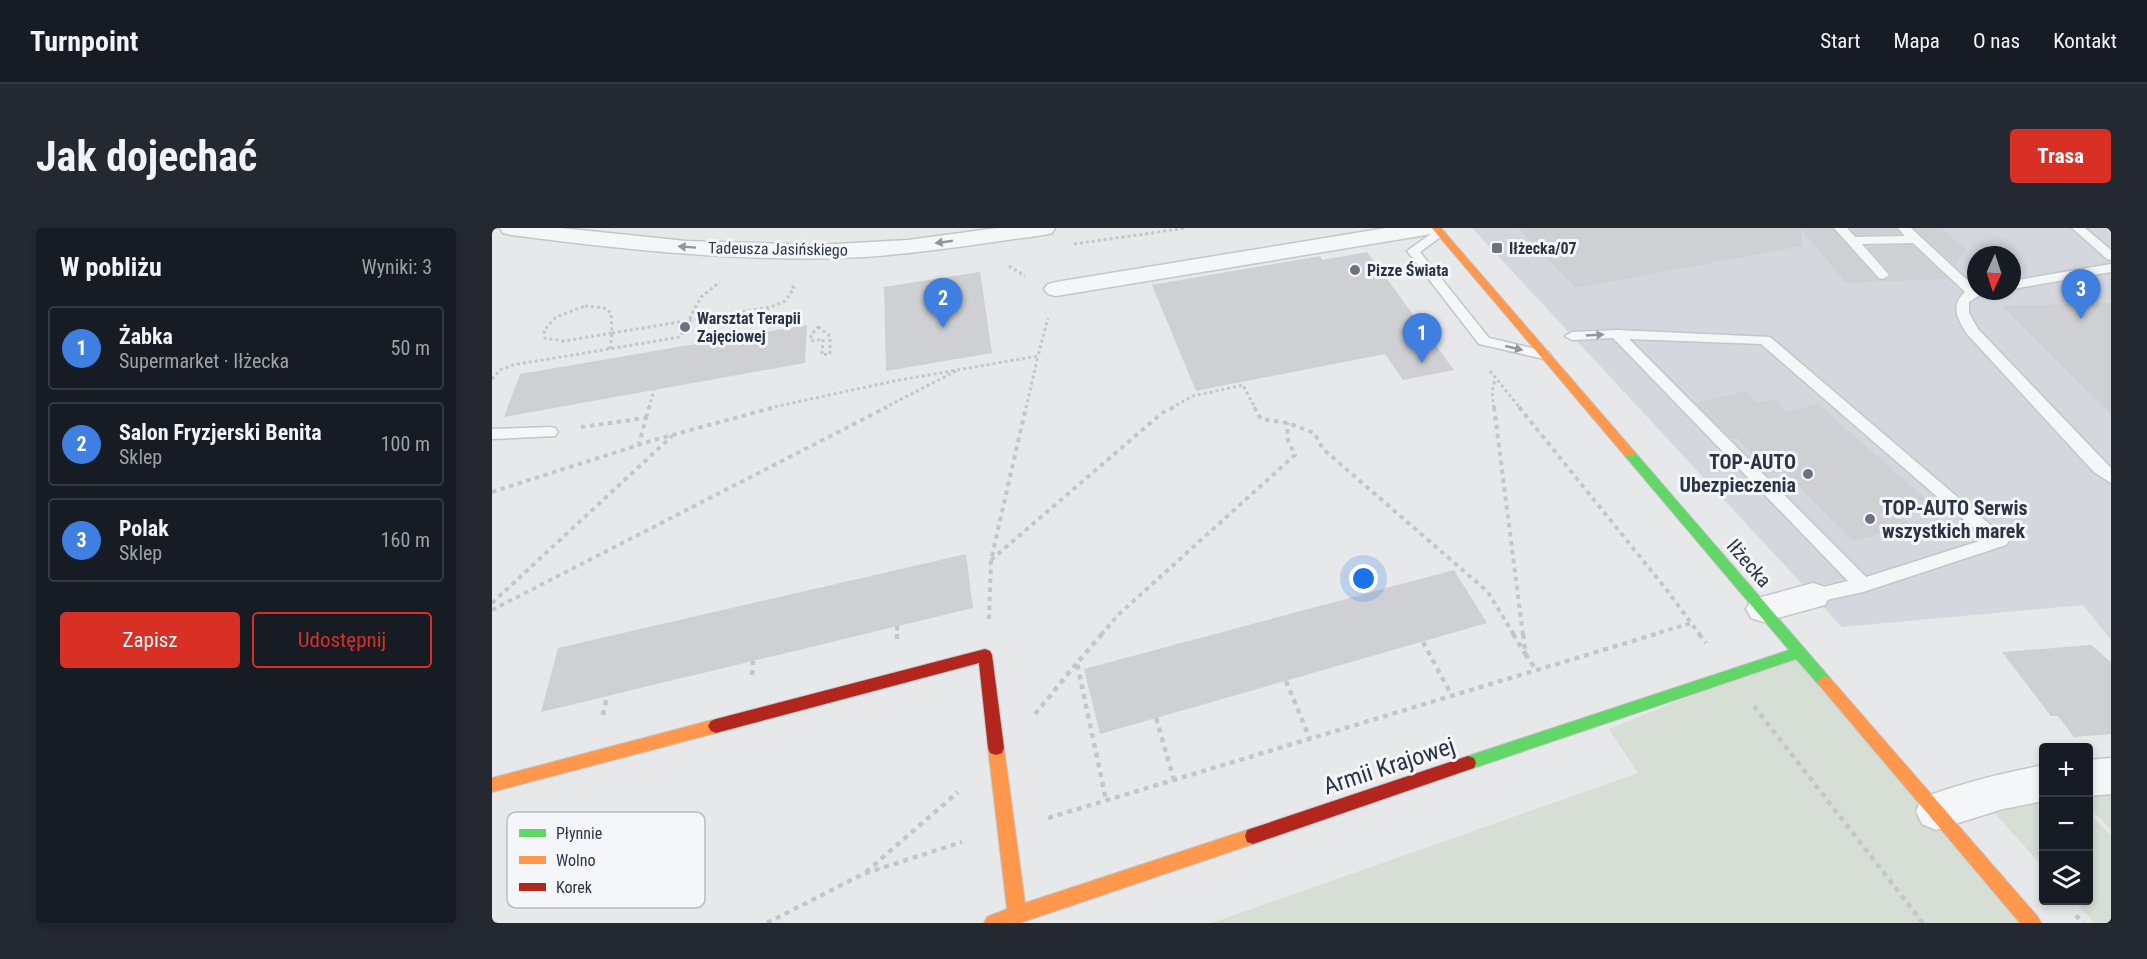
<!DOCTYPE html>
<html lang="pl">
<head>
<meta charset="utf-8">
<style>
	body { margin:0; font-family:"Roboto Condensed",sans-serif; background:#242831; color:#f1f3f6 }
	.controls { position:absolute; right:18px; bottom:18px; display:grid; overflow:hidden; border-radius:6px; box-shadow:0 3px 9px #0003 }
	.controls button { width:54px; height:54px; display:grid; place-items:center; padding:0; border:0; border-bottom:2px solid #363941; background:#171b24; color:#f1f3f6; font:30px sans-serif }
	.compass { position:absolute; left:1475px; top:18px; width:54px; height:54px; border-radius:50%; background:#171b24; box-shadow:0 3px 9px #0003; rotate:183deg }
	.you { position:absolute; left:872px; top:351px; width:21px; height:21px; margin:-15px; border:4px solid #fff; border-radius:50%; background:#1a73e8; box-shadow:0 0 0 9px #1a73e833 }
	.badge { display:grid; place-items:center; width:39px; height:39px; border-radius:50%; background:#d93025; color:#fff; font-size:20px; font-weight:700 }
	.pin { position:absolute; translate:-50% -50px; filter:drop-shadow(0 2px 3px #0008) }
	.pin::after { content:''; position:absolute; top:32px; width:21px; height:18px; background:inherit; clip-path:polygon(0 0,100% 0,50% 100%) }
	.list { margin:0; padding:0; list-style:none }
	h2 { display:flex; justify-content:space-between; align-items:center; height:78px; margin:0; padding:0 24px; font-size:26px }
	h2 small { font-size:20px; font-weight:400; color:#9ea1a6 }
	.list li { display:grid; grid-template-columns:39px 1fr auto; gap:18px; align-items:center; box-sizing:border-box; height:84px; margin:0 12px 12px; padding:0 12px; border:2px solid #363941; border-radius:6px }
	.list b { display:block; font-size:22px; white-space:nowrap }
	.list p { margin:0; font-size:20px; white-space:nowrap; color:#9ea1a6 }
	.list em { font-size:20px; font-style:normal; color:#9ea1a6 }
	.actions { display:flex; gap:12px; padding:18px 24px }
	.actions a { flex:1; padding:14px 0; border:2px solid #d93025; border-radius:6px; text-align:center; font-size:21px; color:#d93025 }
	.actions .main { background:#d93025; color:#fff }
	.icon { flex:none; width:33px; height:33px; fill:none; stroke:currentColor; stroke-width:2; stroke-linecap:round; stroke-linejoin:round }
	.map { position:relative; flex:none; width:1619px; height:695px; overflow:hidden; border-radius:6px }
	header { display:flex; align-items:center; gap:36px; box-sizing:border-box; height:84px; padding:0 30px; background:#171b24; border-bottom:2px solid #363941 }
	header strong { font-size:28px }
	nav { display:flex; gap:33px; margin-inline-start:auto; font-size:21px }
	.intro { display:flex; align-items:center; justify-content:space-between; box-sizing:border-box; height:144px; padding:0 36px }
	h1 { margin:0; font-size:42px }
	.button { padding:15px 27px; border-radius:6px; background:#d93025; color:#fff; font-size:21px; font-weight:700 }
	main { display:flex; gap:36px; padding:0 36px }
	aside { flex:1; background:#171b24; border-radius:6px; box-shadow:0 3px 9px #0003 }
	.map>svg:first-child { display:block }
	.built { fill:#d4d7dd; fill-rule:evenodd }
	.green { fill:#d6ded6 }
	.building { fill:#ced0d3 }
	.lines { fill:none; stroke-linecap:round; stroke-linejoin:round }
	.lane-casing { stroke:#c4c6c8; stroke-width:3 }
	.street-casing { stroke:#c4c6c8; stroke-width:3 }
	.fast-casing { stroke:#c4c6c8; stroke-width:2 }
	.slow-casing { stroke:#c4c6c8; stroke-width:2 }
	.jam-casing { stroke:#c4c6c8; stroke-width:2 }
	.path-far2 { stroke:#c5c6ca; stroke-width:3; stroke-dasharray:3 3; stroke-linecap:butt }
	.path-far1 { stroke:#c5c6ca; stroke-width:4; stroke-dasharray:4.5 4.5; stroke-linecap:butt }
	.path { stroke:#c5c6ca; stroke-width:4.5; stroke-dasharray:5 5; stroke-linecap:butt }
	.lane { fill:#f5f6f7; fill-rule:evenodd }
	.street { fill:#f5f6f7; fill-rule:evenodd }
	.fast { fill:#63d668; fill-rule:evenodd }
	.slow { fill:#ff974d; fill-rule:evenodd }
	.jam { fill:#b3261e; fill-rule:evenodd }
	.oneway { fill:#90959e }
	.poi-dot { fill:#6c737f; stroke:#f4f6f9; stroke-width:2 }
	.labels { text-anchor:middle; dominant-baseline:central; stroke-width:6; stroke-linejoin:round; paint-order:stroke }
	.far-poi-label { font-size:16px; font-weight:bold; fill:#2b3445; stroke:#f4f6f9; text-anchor:start }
	.far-street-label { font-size:16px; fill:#2b3445; stroke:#f4f6f9 }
	.poi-label { font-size:20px; font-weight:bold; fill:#2b3445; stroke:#f4f6f9; text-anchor:end }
	.street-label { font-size:20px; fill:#2b3445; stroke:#f4f6f9 }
	.near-street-label { font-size:24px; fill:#2b3445; stroke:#f4f6f9 }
	.key { fill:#f4f6f9; stroke:#b8bcc3; stroke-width:1.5 }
	.key-label { font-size:16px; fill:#2b3445 }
</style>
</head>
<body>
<header>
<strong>Turnpoint</strong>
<nav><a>Start</a><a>Mapa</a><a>O nas</a><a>Kontakt</a></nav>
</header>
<div class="intro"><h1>Jak dojechać</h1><a class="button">Trasa</a></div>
<main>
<aside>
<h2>W pobliżu<small>Wyniki: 3</small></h2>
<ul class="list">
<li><span class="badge" style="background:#3f7fe0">1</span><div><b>Żabka</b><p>Supermarket · Iłżecka</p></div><em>50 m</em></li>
<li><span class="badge" style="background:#3f7fe0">2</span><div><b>Salon Fryzjerski Benita</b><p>Sklep</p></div><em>100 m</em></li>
<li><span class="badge" style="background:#3f7fe0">3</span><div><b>Polak</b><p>Sklep</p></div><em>160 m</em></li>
</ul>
<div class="actions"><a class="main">Zapisz</a><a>Udostępnij</a></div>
</aside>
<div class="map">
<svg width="1619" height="695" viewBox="0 0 1619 695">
	<rect width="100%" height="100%" fill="#e6e8ea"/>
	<path class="built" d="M980,0H1619V412L1591,377L1350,399ZM1484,27H1520V63H1484Z"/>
	<path class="green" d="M1307,424L1540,695H720L1146,545L1117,501Z
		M1596,565H1619V602L1597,579Z
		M1551,567V639L1500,582Z
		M1597,585L1619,608V695H1602L1582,673L1596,672Z"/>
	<path class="building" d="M1026,0H1340L1386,52L1392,53L1398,49L1399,46L1375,18L1420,17L1454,49L1453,51L1354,55L1309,1L1310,18L1084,60Z
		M1358,0H1404L1408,6L1364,7Z
		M1422,0H1450L1474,22L1463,37Z
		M875,24L962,142L911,152L893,126L704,163L660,57L828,28L830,32Z
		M488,44L500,125L394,143L392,59Z
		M1619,75V186L1510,78Z
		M315,97L313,135L12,189L28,146Z
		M1254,163L1266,175L1282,171L1295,184L1326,176L1439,276L1406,285L1419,297L1362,313L1291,243L1281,246L1245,210L1240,211L1203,175Z
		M474,326L481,380L49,484L66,420Z
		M962,342L995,395L608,506L592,441Z
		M1599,417L1619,434V506L1582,509L1566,488H1559L1510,424Z"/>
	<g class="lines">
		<g class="lane-casing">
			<path id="lane" d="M947,0L953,4L951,7L928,24L997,110L1057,124L1059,127L1057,130L1052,131L987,116L915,23Z
				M1342,0H1355L1363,9L1413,8L1406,0H1419L1484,60V63H1494L1477,74V85L1486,101L1619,240V255L1602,244L1475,106C1465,90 1458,78 1473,64L1421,15L1370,16L1397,47L1391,51L1387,50Z
				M1580,0H1593L1619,22V32L1615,31Z
				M1619,36V44L1520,61V53Z
				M1125,102L1278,109L1517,313L1514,317L1371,364L1321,375L1315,373L1312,368L1315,363L1356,353L1121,110L1080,112L1073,108L1080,104ZM1137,111L1269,116L1494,311L1374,349Z
				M58,199L63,200L66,204L63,208L0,211V201Z"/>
		</g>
		<g class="street-casing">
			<path id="street" d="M8,0H69L194,13L326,17L416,12L505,0H563L560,5L552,7C492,15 432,25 372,29C254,35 136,22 19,7L11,5Z
				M894,0H945L942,5L934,7L564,68L556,66L552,61L556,56L564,54Z
				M1321,355L1333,359L1338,368L1333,377L1271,394L1259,390L1254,381L1259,372Z
				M1619,530V566L1596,568V532Z
				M1552,537V573L1511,581L1444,602L1430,596L1424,583L1430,570C1469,555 1510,545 1552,537Z"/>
		</g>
		<g class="fast-casing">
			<path id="fast" d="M1137,221L1141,222L1338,450L1340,454L1338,458L1333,460L1328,458L1304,431L976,542L970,540L968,535L970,530L976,528L1297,422L1133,228L1131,225Z"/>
		</g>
		<g class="slow-casing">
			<path id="slow" d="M940,0H949L1141,222L1143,225L1141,228H1133Z
				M1333,448L1338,450L1546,689L1549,695H1528L1328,458L1326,454L1328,450Z
				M224,491L229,493L232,498L229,503L224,505L0,564V550Z
				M504,513L510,515L512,520L533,675L761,600L767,602L769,608L767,614L761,616L528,695H492L495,689L515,681L496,520L498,515Z"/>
		</g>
		<g class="jam-casing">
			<path id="jam" d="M493,421L498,423L500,427L512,520L510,525L504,527L498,525L496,520L487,435L224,505L219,503L216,498L219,493L224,491Z
				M976,528L982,530L984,535L982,540L976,542L761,616L755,614L753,608L755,602L761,600Z"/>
		</g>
		<path class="path-far2" d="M582,16L694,0
			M517,38L533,48
			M93,78L112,80L119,85L120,105L72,113L53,110L52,102L64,89Z
			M275,80L280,97
			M326,99L338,108V126L330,127L331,111L319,113V107Z
			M120,105L279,79L293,73L302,60L298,56
			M118,121L120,105
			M998,143L1028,180
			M0,151L8,142L21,137L188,109L209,69L228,54
			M157,180L162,162
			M277,180L402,153L546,128L556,90
			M392,180L466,142
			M534,180L546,128
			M679,180L701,168L751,157L763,180
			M1002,180L1000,164L1003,151"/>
		<path class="path-far1" d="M762,179L769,191L796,195L822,205L831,221L996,364L1022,407
			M1002,179L1031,407
			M1027,179L1174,361L1208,407
			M154,190L157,179
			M89,199L154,190L147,216
			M0,264L162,212L283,179
			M499,332L670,185L682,179
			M0,375L180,208
			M0,382L395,179
			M497,391L499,332L534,179
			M405,398V407
			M609,407L626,387L803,227L795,210L796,195
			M1159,407L1200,395"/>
		<path class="path" d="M405,406V411
			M610,406L585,435L614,572
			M1021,406L1034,427
			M1031,406L1034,427L1044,442
			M1207,406L1214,415
			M931,414L960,468
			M260,447L261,433
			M794,453L818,511
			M1262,478L1431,695
			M543,486L585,435
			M111,487L115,469
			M664,490L682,552
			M556,590L1164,406
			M374,644L466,564
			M1584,687L1591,695
			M275,695L371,646L470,614"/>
		<use href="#lane" class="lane"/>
		<use href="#street" class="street"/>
		<use href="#fast" class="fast"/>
		<use href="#slow" class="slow"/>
		<use href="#jam" class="jam"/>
	</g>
	<defs><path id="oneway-solid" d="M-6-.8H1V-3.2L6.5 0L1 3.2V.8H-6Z" transform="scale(1.5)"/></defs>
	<g class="oneway">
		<use href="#oneway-solid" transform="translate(452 14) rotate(172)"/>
		<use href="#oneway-solid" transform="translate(195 19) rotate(-176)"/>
		<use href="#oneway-solid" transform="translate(1103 107) rotate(-3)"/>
		<use href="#oneway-solid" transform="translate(1022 120) rotate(13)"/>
	</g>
	<g class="poi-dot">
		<rect x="999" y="14" width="12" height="12" rx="3"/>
		<circle cx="863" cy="42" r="6"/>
		<circle cx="193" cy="99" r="6"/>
		<circle cx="1316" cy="246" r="6"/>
		<circle cx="1378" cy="291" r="6"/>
	</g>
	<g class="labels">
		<g class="far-poi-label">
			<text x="1017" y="20">Iłżecka/07</text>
			<text x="875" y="42">Pizze Świata</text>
			<text x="205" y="90">Warsztat Terapii<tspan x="205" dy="18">Zajęciowej</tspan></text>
		</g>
		<g class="far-street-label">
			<text transform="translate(286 21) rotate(1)">Tadeusza Jasińskiego</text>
		</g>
		<g class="poi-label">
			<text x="1304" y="234">TOP-AUTO<tspan x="1304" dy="23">Ubezpieczenia</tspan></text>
			<text x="1390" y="280" text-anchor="start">TOP-AUTO Serwis<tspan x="1390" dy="23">wszystkich marek</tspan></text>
		</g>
		<g class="street-label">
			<text transform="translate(1257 335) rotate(49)">Iłżecka</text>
		</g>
		<g class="near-street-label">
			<text transform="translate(897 538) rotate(-18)">Armii Krajowej</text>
		</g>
	</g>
	<rect x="15" y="584" width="198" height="96" rx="9" class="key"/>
	<rect x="27" y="601" width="27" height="8" fill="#63d668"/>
	<rect x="27" y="628" width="27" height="8" fill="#ff974d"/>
	<rect x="27" y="655" width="27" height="8" fill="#b3261e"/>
	<g class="key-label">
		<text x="64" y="611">Płynnie</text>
		<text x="64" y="638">Wolno</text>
		<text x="64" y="665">Korek</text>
	</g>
</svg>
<div class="controls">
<button>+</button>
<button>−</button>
<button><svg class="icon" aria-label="layers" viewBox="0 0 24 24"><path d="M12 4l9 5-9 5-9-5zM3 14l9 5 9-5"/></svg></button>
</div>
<svg class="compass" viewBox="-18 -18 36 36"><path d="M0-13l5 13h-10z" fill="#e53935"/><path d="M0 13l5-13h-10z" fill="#9ea1a6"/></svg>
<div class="you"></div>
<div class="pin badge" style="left:930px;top:135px;background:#3f7fe0">1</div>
<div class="pin badge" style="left:451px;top:100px;background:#3f7fe0">2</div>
<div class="pin badge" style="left:1589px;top:91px;background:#3f7fe0">3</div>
</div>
</main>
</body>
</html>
